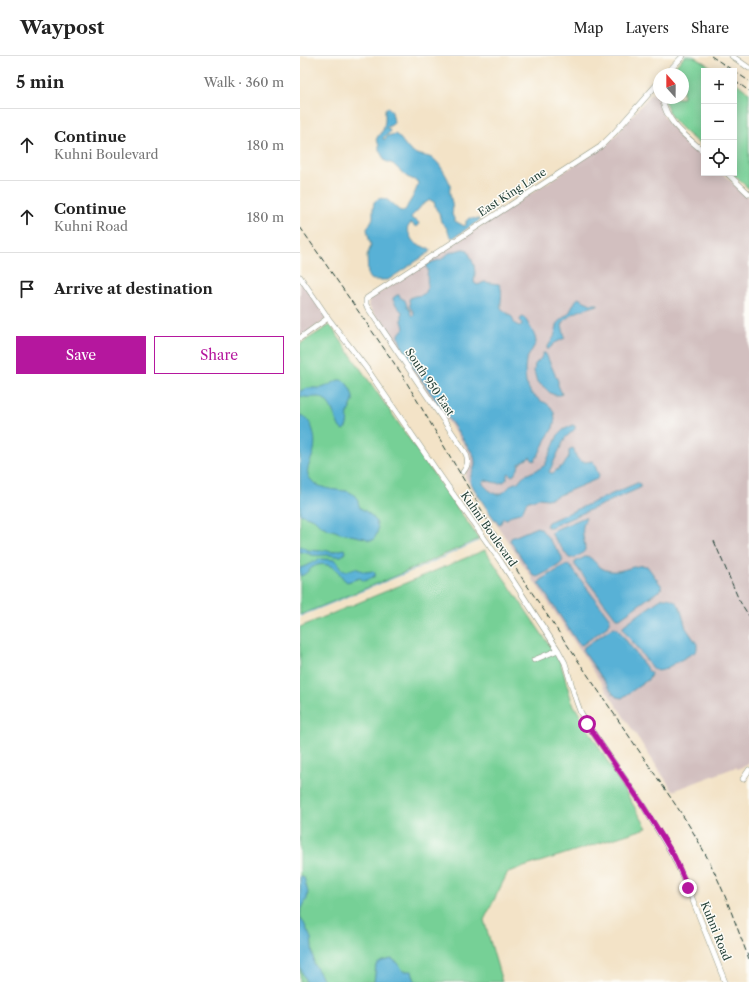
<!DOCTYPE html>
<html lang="en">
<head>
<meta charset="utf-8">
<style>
	body { margin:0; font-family:"Libre Caslon Text",serif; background:#f2f2f2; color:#222 }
	.controls { position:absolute; right:12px; top:12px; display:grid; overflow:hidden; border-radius:0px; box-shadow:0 2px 10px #0003 }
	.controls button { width:36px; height:36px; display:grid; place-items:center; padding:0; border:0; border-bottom:1px solid #e0e0e0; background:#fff; color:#222; font:20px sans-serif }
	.compass { position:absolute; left:353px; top:12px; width:36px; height:36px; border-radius:50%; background:#fff; box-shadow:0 2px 10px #0003; rotate:339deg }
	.stop { position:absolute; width:12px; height:12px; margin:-9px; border:3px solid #b5179e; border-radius:50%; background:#fff }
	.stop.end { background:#b5179e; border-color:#fff; box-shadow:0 1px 4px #0008 }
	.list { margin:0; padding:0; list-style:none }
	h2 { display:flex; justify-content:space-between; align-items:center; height:52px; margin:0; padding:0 16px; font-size:17px }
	h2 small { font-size:13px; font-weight:400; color:#767676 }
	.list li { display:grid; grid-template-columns:26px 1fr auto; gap:12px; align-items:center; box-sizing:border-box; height:72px; padding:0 16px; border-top:1px solid #e0e0e0 }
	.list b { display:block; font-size:15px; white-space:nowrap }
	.list p { margin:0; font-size:13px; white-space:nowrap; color:#767676 }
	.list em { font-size:13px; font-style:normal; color:#767676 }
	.actions { display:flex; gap:8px; padding:12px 16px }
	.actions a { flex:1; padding:9px 0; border:1px solid #b5179e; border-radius:0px; text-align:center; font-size:14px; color:#b5179e }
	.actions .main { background:#b5179e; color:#fff }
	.icon { flex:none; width:22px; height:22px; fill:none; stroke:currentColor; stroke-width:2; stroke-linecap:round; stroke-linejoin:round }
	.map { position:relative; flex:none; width:449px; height:926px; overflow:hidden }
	header { display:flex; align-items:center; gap:24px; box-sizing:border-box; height:56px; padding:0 20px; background:#fff; border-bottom:1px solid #e0e0e0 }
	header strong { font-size:19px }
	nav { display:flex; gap:22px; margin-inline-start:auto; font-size:14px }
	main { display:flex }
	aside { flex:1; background:#fff }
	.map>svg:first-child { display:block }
	.industrial { fill:#d2bfbf }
	.green { fill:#76d096; stroke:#4a8665 }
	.water { fill:#59b1d6; stroke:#3c7785 }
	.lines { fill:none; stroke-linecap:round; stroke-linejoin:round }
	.stream { stroke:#59b1d6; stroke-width:1 }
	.minor-casing { stroke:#89907e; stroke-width:6 }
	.minor { stroke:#fff; stroke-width:5 }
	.rail { stroke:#1f3d34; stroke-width:1; stroke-dasharray:6 3; stroke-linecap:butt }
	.route { stroke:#b5179e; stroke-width:5 }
	.labels { text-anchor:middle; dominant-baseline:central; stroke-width:3; stroke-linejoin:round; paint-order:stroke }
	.street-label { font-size:11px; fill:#1f3d34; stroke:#fdfcf7 }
</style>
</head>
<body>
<header>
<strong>Waypost</strong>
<nav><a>Map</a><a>Layers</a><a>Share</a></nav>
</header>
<main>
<aside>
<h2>5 min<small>Walk · 360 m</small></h2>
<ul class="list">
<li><svg class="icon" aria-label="ahead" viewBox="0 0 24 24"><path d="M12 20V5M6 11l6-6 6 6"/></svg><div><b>Continue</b><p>Kuhni Boulevard</p></div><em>180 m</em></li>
<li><svg class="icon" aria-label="ahead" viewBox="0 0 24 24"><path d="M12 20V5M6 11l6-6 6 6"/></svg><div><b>Continue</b><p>Kuhni Road</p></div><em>180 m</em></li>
<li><svg class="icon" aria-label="arrive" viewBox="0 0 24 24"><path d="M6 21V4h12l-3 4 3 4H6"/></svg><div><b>Arrive at destination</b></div></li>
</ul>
<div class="actions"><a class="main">Save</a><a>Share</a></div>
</aside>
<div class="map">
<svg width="449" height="926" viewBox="0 0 449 926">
	<rect width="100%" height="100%" fill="#fdfcf7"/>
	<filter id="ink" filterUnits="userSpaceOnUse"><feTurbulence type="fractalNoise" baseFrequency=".025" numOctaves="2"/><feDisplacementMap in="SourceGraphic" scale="8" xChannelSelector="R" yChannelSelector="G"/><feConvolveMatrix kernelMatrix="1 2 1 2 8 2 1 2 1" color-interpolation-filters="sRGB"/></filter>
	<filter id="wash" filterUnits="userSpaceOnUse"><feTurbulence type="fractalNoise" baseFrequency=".012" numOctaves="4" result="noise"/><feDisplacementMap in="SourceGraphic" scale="16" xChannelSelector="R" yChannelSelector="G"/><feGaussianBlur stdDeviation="0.9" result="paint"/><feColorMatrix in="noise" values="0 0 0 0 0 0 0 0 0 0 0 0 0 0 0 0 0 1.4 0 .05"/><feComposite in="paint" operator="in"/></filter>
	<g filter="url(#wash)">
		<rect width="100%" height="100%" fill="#f3e3c7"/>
		<path class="industrial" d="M354,38L357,41L364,60L370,69L404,101V117H422L449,142V708L437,713L436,711L373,735L165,421V418L169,411L171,406L170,399L168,395L70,252L68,248L70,243L308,87L315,80L350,39Z
			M0,221L28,262L0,282Z"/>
		<path class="green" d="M385,0H393L418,15H404V92C395,84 379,72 373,63C368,57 366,49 364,42H383V18H368Z
			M434,25L449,37V133L432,117H434Z
			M30,269L179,483L96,520L0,559V288Z
			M185,494L260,605L272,646L347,772L208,816L184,864L202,926H0V571Z"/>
		<path class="water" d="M88,51L92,56L94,66L93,68L86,72L89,73L90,76C88,79 83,80 83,83H85L87,80L95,78C102,82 105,91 112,96C118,100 129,99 135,104C140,108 148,122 150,128C151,131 149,134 150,137C151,144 154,152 152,158L155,165L164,170L166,169V165L169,162L178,163L180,164L153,182L150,180L146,171L141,166L139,157L136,153L134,146L130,144L122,149L117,155L111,161L112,163L117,165L119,167L118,169L116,171L111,167L108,171L107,173L112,184L118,189L122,190L126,192H129L131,194L130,196L88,224H74L70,223L68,220L67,199L71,190L69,183L67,173L73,162V152L74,146C89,132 97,163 106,153C106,153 108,148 109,147C113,141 116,135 118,128L117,125L107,121L93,108L85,105L79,94V89L76,84L78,80L83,74L85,65V53Z
			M162,193H165L168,195L174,209L175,217L174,227L178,229L184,226L199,228C204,235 200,244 201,252C204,255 209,258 212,261C215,266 212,268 220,270L222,269L220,263L222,261L225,262C229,270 236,278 236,287L226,304L225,314L226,327L231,337L241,345L246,347L251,351L254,357L255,363L253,372L246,383L238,400L235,404L233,405L230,401L219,408L218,413L214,419L212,420L208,417L207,419V423C201,430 193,426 185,424L183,426V428L189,434L195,438H200L204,436L212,428L218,426L223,420L239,413L245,409L258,379L263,374L273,369L275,370V373L265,382L249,416L251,417H253L258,413L264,409L269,400V395L270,393L273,392L274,393C276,404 280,408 292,405L294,407L299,420L297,423L252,442L247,443L239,442L229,445L226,447L223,454L220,457L212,459L207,463L203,462L201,467L199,468C193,464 175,434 170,426C170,413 179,413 173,398L104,298L99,282V278L104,272L102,265V256L96,249L93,244V242L97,239H99L101,242L105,244L107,250L110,254L111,259L113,260L114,257L110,251L109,243C114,238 122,241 126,236C129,231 126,220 128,214L126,211V210L130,207L142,203L149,197Z
			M278,242L291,248H298V249C286,253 268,256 262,269L265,282L255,287L249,293H247V292L254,281L258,266L269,257L276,244Z
			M243,297H245L246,298L258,325V329L262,338L261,339H254L249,336L244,331L237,326L234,315L235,308L241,302Z
			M38,324C41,324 42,324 44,325C49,329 54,339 53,345C52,349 49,353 48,357C47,364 49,371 43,374L40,372C35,363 31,343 19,341C13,341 6,342 0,340V335L8,332H22L29,329Z
			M0,359C5,360 8,364 11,369C15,378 16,389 13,398C11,405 6,413 8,419C12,430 27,433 37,434C43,435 49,434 54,439C58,443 58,447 60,452C72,458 85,470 73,484H69L65,482L40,477L35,475L28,473L20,469L14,463L0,458Z
			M337,427H339L340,428V432L251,471H248L246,470L248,466Z
			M285,461L286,462C279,476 285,481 285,494C282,499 274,503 269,502L252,479V476L254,474Z
			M237,471L241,473L261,499C262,502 263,503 262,506C260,510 241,519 237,521L233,519L210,485L211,482Z
			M0,490L8,494L19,495L23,494L32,496L44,493L45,496C44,498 44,499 41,500C36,501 32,499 28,499C23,499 18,500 12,499C8,498 5,496 0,496Z
			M287,500C295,503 297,513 310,515C323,517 336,507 347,510L361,529L362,532L360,534L320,562H316L275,509V506Z
			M22,503L35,504C44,515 40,518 55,512L65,516L73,515L75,517V520L64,525L60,522L47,526C41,522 40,516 34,512C28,508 19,507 13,511C8,514 6,519 0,520V512C8,510 14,504 22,503Z
			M268,509L271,511L310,563V567L308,570L282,589L278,587L239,528L241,524L264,510Z
			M363,542H368L373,544L377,547L380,551L386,572L397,588V593L395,596L363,614L358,615L353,613L324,575L323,571L325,568L358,545Z
			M314,571L317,572L351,618L349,623L322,642L317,641L314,639L283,595L284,591L312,572Z
			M0,820L4,821L8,836L7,843L1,854L0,860L3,865L11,882L14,908L25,926H6L0,911Z
			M92,903L98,907L103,915H112L115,925L123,926H74L76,909L82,905Z"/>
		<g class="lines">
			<path class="stream" d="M0,560L121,511L178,485"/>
		</g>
	</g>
	<g filter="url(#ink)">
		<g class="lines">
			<g class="minor-casing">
				<path id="minor" d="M432,0L449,12
					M366,18L383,0
					M362,42C367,68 386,80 404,96
					M427,117L449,138
					M0,221L28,262L67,313L141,421L201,506L258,594L265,607L276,644L280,655L287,668L342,748L373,800L388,832L425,926
					M0,282L28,262
					M163,416C168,410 169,403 165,396L66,249V244L67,242L300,91L314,77L359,26
					M234,604L258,594
					M443,723L449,714"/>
			</g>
			<use href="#minor" class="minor"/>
			<path class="rail" d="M411,0L449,25
				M434,24L449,35
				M0,171L101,317L218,516L377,751C390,770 401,789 411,809C426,839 437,872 449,903
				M414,485L439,544L449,560"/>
		</g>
	</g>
	<g class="lines" filter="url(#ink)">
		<path class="route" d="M287,668L342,748L362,780L374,800L388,832"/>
	</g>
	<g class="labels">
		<g class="street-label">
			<text transform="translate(212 136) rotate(-33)">East King Lane</text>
			<text transform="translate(130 326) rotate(56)">South 950 East</text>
			<text transform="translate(189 473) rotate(55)">Kuhni Boulevard</text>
			<text transform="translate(416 875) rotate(68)">Kuhni Road</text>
		</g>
	</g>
</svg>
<div class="controls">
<button>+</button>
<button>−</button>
<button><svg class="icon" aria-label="locate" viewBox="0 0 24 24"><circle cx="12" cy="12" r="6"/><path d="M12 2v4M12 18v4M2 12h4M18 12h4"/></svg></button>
</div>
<svg class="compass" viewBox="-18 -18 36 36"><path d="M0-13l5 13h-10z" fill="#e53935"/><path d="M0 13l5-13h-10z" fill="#767676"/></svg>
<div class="stop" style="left:287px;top:668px"></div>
<div class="stop end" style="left:388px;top:832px"></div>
</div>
</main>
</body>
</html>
